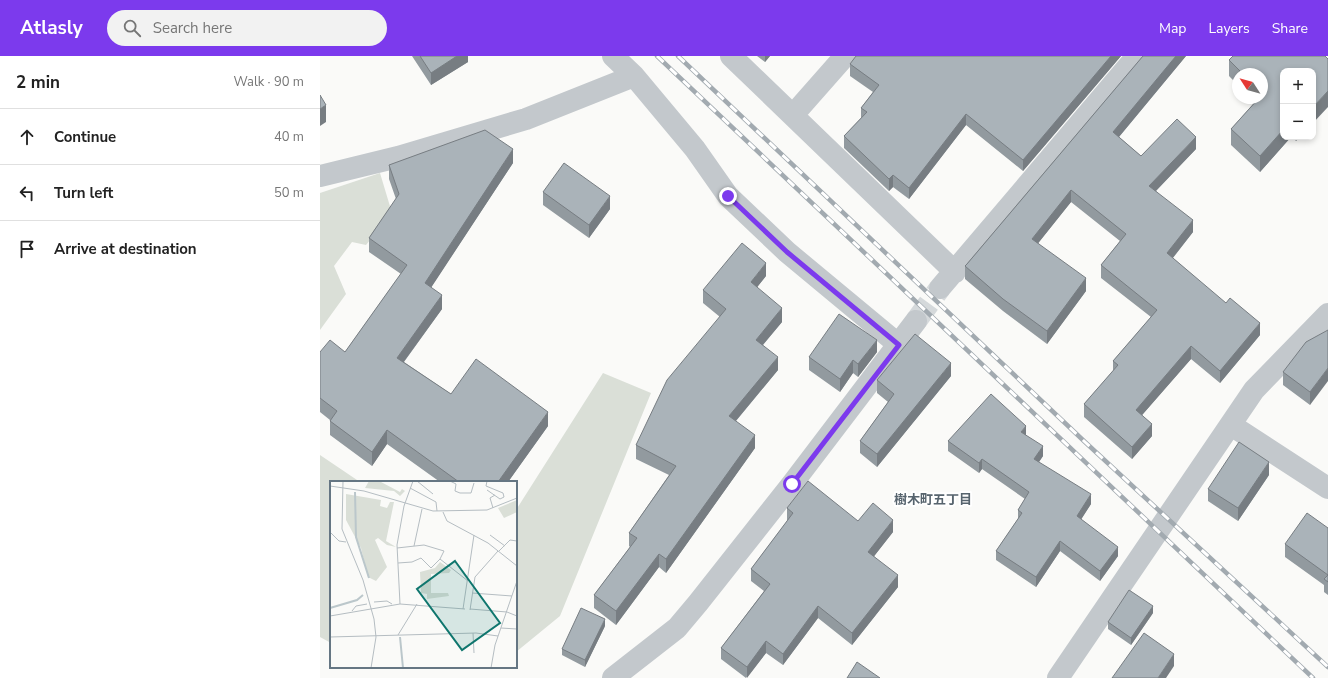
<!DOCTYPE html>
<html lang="en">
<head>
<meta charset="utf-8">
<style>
	body { margin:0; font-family:"Nunito Sans","Noto Sans JP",sans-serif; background:#f2f2f2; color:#222 }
	.controls { position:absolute; right:12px; top:12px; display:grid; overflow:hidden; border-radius:8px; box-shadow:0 2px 6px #0003 }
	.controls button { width:36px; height:36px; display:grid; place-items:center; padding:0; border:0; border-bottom:1px solid #e0e0e0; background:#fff; color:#222; font:20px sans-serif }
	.compass { position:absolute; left:912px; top:12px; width:36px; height:36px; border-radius:50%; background:#fff; box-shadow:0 2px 6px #0003; rotate:306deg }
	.stop { position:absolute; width:12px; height:12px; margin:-9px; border:3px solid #7c3aed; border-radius:50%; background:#fff }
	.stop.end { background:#7c3aed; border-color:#fff; box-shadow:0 1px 4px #0008 }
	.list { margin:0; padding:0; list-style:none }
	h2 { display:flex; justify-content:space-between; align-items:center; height:52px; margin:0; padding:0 16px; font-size:17px }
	h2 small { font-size:13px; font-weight:400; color:#767676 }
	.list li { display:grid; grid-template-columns:26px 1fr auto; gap:12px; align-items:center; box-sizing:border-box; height:56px; padding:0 16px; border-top:1px solid #e0e0e0 }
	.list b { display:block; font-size:15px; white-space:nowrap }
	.list em { font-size:13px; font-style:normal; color:#767676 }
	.icon { flex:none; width:22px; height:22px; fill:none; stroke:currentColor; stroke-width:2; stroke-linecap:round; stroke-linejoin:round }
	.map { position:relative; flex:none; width:1008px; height:622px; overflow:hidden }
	header { display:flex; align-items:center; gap:24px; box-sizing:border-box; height:56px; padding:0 20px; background:#7c3aed; color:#fff }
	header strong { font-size:19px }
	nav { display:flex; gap:22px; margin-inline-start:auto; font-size:14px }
	.search { width:280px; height:36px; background:#f2f2f2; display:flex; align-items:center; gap:10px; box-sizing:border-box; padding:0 14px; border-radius:22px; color:#767676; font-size:15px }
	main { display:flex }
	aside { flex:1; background:#fff }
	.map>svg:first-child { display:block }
	.green { fill:#dadfd7 }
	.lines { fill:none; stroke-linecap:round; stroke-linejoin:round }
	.street-tunnel { stroke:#d5d9db; stroke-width:22; stroke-dasharray:22 11; stroke-linecap:butt }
	.street { stroke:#c3c8cc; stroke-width:22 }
	.rail-casing { stroke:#a2aab0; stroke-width:4.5 }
	.rail { stroke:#fff; stroke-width:3; stroke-dasharray:9; stroke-linecap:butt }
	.wall { fill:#929a9f }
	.shaded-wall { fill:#777d82 }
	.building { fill:#aab3b9; stroke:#777d82 }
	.route { stroke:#7c3aed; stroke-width:5 }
	.labels { text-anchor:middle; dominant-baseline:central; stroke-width:4; stroke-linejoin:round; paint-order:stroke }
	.neighbourhood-label { font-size:13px; font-weight:bold; fill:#57646e; stroke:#fff }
	.inset-river { fill:none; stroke:#bbc7cb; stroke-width:2 }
	.inset-road { fill:none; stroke:#b5bdc2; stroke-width:1 }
	.view { fill:#0f766e; fill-opacity:0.15; stroke:#0f766e; stroke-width:2 }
	.inset-edge { fill:none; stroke:#657683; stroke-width:2 }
</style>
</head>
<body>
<header>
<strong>Atlasly</strong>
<div class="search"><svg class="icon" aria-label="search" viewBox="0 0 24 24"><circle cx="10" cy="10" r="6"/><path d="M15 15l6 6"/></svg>Search here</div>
<nav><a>Map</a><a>Layers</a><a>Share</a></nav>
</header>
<main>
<aside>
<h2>2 min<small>Walk · 90 m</small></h2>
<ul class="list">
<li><svg class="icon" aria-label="ahead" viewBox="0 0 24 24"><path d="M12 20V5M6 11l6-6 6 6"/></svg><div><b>Continue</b></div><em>40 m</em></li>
<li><svg class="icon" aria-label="left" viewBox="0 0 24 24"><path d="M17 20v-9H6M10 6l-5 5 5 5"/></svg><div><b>Turn left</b></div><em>50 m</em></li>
<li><svg class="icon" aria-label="arrive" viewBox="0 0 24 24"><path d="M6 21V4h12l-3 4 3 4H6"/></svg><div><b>Arrive at destination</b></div></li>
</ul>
</aside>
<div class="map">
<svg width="1008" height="622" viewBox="0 0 1008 622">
	<rect width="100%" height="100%" fill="#fafaf8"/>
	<path class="green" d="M60,117L72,157L46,189L32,186L14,210L26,238L0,274V137Z
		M283,317L331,337L240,560L196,596V454Z
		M0,399L40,426H11V587L0,581Z"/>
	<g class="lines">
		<path class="street-tunnel" d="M596,265L620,232"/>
		<path class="street" d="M293,0L314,20L375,93L408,140L467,196L579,289
			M411,0L635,216
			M473,59L525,0
			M0,120L78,101L206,63L314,20
			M620,232L817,0
			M911,369L1008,432
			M293,622L357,572L378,547L472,428L596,265
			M738,622L934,334L1008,258"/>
		<g class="rail-casing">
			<path id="rail" d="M337,0L993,622
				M358,0L765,386L1008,611"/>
		</g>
		<use href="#rail" class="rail"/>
	</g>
	<path class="wall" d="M92,0H148V6L111,29Z
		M437,0H450L445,6Z
		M801,0L703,115L646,69L589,143L573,131L569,135L524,92V80L541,62V52L553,36L530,20V8Z
		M823,0H866L799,81L821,100L876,93L836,135L873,176L853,202L940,279L900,327L871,303L822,359L832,380L812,403L764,361V348L793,315V305L831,261L781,222V209L800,185L751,146L718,187L766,235L727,288L683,255L645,223V210Z
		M909,4L993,15L963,81H971L940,116L911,89V73L935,46L931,42H942V18H918V29L909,20Z
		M972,81H979L976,85Z
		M193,107L111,231L122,253L84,306L131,338L228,370L188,426H120L67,388L52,410L10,379V364L0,356V296H25L81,218L49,196V182L76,143L69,123V109Z
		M223,136L290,153L269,182L223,149Z
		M446,220L437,231L462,266L443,289L458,314L416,365L435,392L346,517L339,511L296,569L274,552V539L310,491L309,490V477L349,419L316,403V389L400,261L383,247V234Z
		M1008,274L990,349L963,329V316Z
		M557,296L538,321L533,317L520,336L489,314V301Z
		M631,320L557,411L540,397V385L568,346L557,337V324Z
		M706,379L723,400L719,406L771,448L761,463L798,500L780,525L740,495L716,531L676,504V495L698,463V454L705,443L662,413L659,417L628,395V385Z
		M949,419L918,465L888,445V433Z
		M467,452L538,465L573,476L554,500L578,531L532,589L498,562L463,609L446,597L426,622L401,603V592L444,535L431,525V513L468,464H467Z
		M1008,472V539L1004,536V529L965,501V488Z
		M833,557L811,589L788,573V566Z
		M285,570L265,611L242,599V593Z"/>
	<path class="shaded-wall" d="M137,0H148V6L111,29V17Z
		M445,0H450L445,6Z
		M791,0H801L703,115V104Z
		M856,0H866L793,88V76Z
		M1008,35V51L993,67V51Z
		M6,49V66L0,70V53Z
		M646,58V69L589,143V132Z
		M963,74V81H971L940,116V100Z
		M876,81V93L829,142V130Z
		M976,81H979L976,85Z
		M193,93V107L105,241V227Z
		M573,119V131L569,135V123Z
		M751,134V146L712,195V183Z
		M290,140V153L269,182V169Z
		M873,164V176L847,209V197Z
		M446,207V220L431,239V226Z
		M766,222V235L727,288V275Z
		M122,239V253L77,315V302Z
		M462,252V266L436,297V284Z
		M940,267V279L900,327V315Z
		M557,284V296L538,321V308Z
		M871,290V303L816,366V354Z
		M458,301V314L409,373V360Z
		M533,304V317L520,336V323Z
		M631,307V320L557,411V398Z
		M1008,312V325L990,349V336Z
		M228,356V370L188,426H178Z
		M832,368V380L812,403V391Z
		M706,370V380L701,376Z
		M67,374V388L52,410V396Z
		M435,379V392L346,517V503Z
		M723,390V400L714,413V403Z
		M662,403V413L659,417V407Z
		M949,406V419L918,465V452Z
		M771,438V448L757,470V460Z
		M573,464V476L548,508V496Z
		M740,485V495L716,531V521Z
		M798,491V500L780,525V515Z
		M339,498V511L296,569V555Z
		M578,519V531L532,589V577Z
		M498,550V562L463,609V598Z
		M833,550V557L811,589V582Z
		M285,563V570L265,611V604Z
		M446,585V597L427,622V611Z
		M854,598V610L846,622H838Z"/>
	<path class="building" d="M100,0H137L111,17Z
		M536,0H791L703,104L646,58L589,132L573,119L569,123L524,80L547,56L541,52L559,29L530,8Z
		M823,0H856L793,76L821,100L857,63L876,81L829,130L873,164L847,197L906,247L910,242L940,267L900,315L871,290L816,354L832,368L812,391L764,348L798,309L793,305L837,254L781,209L806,178L751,134L712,183L766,222L727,275L683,243L645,210L647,208Z
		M913,0H1005L1008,3V35L993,51V15H963V74L940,100L911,73L939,42H942V38L943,37L942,36V18H923L909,4Z
		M0,39L6,49L0,53Z
		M165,74L193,93L105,227L122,239L77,302L131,338L156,303L228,356L178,426H139L67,374L52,396L10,365L17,355L0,342V296L10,284L25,296L87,209L49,182L79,138L69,109Z
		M244,107L290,140L269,169L223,136Z
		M422,187L446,207L431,226L462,252L436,284L458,301L409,360L435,379L346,503L339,498L296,555L274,539L317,482L309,477L356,410L316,389L347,324L406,253L383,234Z
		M519,258L557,284L538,308L533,304L520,323L489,301Z
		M1008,274V312L990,336L963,316L986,286Z
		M595,278L631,307L557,398L540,385L574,338L557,324Z
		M671,338L706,370L701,376L723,390L714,403L771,438L757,460L798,491L780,515L740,485L716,521L676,495L702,457L698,454L709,436L662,403L659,407L628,385Z
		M919,386L949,406L918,452L888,433Z
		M488,425L538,465L553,447L573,464L548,496L578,519L532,577L498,550L463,598L446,585L427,611L401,592L450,528L431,513L473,457L467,452Z
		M987,457L1008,472V526L1004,523L1008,519L965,488Z
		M809,534L833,550L811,582L788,566Z
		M261,552L285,563L265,604L242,593Z
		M824,577L854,598L838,622H792Z
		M537,606L560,622H527Z"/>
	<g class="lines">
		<path class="route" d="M408,140L467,196L579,289L472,428"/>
	</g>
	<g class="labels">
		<g class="neighbourhood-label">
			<text x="613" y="444">樹木町五丁目</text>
		</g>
	</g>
	<g transform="translate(10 425)">
		<rect width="187" height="187" fill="#fafaf8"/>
		<path d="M39,0L51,1L70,11L72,8L75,10L70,15L64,10L35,7ZM16,13L51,19L50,25L57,27L60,21H64L56,60L66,66L57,64L48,57L45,59L57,86L46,100L38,96L31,67L16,39ZM187,19V31L174,37L168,27ZM110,81L121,89L119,92L101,93V112H118L119,115L97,118V113L91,112L90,91L105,87Z" fill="#dadfd7"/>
		<path class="inset-river" d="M25,11L26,56L39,97M0,127L27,119L33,114M70,156L73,187"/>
		<path class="inset-road" d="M13,0L12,48L33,99L44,138L46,156L41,187M87,0L103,13M120,0L126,3L125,10L130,12H141L144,2M0,5L34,10L103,30L157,29L187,17M80,7L106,21L107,30M157,9L170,18L174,16L173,12L156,5L157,0M163,27L160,17L165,14M113,31L117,40L158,62L187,85M0,51L9,60L16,61M160,54L175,65M84,65L92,28M67,67L94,64L114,70L110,78L101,87L91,77L82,81L68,82M169,70L180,59L187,60M110,78L138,100M142,112L182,115M44,121L57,120L62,123M70,123L67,64L74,25L83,0M133,128L144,54M140,128L177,131L187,135M140,129L145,96L168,70M22,130L26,125L37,123M0,135L70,123L135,128M171,147L187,148M143,152L144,172M68,154L87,123M0,156L146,152L168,155M161,187L165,164L187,100"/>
		<path class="view" d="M125,80L170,142L132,169L87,108Z"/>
		<rect width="187" height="187" class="inset-edge"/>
	</g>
</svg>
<div class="controls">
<button>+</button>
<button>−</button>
</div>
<svg class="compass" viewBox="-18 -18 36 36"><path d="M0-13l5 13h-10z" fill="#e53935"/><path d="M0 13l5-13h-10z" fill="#767676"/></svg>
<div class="stop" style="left:472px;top:428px"></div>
<div class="stop end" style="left:408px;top:140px"></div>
</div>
</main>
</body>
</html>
